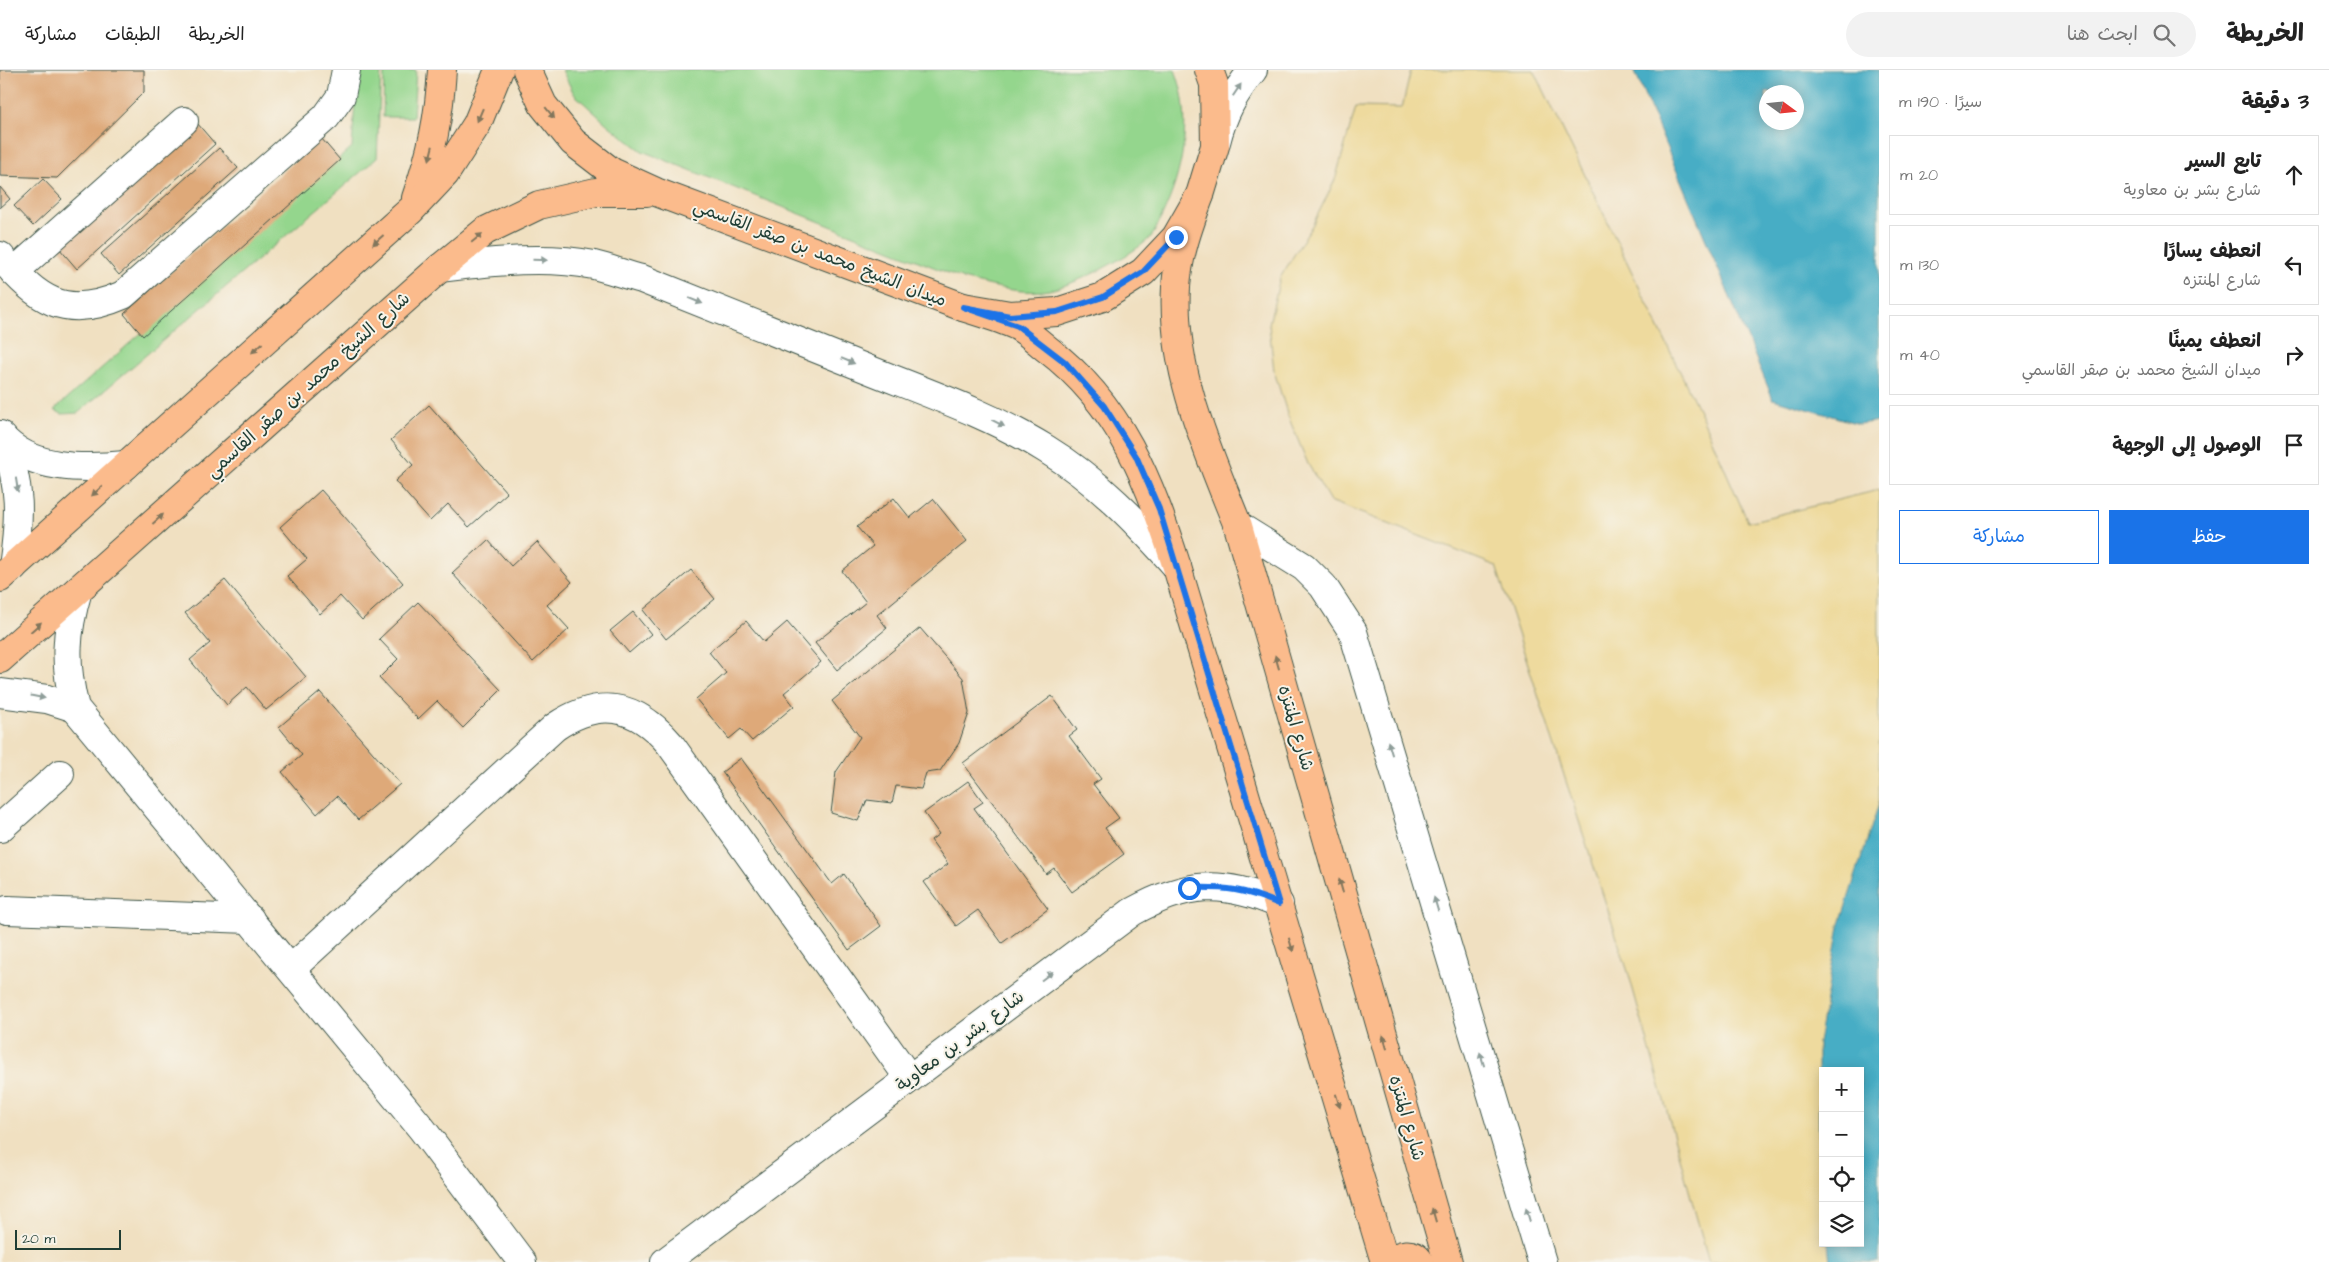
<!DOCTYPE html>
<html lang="ar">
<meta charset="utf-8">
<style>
:root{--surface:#fff;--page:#f2f2f2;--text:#222;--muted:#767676;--line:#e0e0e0;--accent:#1a73e8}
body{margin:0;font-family:"Architects Daughter","Playpen Sans Arabic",sans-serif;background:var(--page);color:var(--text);direction:rtl}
.controls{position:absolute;right:15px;bottom:15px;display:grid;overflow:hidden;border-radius:0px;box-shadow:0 2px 12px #0003}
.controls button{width:45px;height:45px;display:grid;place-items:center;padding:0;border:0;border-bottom:1px solid var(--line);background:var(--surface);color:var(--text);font:25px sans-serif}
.compass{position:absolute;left:1759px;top:15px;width:45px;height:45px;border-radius:50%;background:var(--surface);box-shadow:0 2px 12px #0003;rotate:105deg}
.scale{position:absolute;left:15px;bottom:12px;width:106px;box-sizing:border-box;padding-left:5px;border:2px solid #1f3d34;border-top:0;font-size:14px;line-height:18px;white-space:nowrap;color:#1f3d34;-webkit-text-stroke:4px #f7f3e8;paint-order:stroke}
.stop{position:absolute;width:15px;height:15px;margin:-11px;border:4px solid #1a73e8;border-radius:50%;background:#fff}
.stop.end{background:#1a73e8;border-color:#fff;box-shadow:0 1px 5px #0008}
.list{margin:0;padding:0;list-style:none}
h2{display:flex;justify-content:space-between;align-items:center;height:65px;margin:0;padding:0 20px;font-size:21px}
h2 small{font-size:16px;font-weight:400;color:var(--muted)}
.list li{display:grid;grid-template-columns:32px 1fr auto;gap:15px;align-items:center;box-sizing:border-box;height:80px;margin:0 10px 10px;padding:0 10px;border:1px solid var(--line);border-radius:0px}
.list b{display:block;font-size:19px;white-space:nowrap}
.list p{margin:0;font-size:16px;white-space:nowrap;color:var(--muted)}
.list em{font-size:16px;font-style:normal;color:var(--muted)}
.actions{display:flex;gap:10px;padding:15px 20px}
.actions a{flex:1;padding:11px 0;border:1px solid var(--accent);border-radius:0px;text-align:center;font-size:18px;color:var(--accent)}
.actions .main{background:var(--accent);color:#fff}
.icon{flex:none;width:28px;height:28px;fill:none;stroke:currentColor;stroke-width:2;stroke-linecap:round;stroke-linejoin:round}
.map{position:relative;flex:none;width:1879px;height:1192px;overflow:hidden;direction:ltr}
header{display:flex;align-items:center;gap:30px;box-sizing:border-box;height:70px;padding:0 25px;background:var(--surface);border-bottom:1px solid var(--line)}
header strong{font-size:24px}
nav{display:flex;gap:28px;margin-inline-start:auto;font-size:18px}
.search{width:350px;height:45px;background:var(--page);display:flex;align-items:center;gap:12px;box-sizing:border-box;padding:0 18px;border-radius:28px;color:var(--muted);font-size:19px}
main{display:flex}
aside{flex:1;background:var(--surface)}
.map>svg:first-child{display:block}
.green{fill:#94d68d;stroke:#5a8a60}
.sand{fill:#eeda9e;stroke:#868c69}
.water{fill:#46adc5;stroke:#32757c;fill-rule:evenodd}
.building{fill:#dea979}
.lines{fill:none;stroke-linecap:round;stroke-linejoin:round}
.minor-casing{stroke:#3e5549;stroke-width:30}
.major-casing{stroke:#3e5549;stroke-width:30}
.minor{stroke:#fff;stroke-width:28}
.major{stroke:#fbbb8c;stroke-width:28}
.oneway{fill:#8f9e9a}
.oneway2{fill:#82765c}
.route{stroke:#1a73e8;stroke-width:6}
.labels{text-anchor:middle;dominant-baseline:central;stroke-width:4;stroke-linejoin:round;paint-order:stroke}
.street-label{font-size:18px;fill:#1f3d34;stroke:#f7f3e8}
</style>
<header>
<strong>الخريطة</strong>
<div class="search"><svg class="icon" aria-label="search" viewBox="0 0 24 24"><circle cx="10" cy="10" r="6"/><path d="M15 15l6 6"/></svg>ابحث هنا</div>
<nav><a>الخريطة</a><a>الطبقات</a><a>مشاركة</a></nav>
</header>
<main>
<aside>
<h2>3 دقيقة<small>سيرًا · 190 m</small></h2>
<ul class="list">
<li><svg class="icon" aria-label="ahead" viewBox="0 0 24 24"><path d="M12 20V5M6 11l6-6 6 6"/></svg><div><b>تابع السير</b><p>شارع بشر بن معاوية</p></div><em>20 m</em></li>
<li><svg class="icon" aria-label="left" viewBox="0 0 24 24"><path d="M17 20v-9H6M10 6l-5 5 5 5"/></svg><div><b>انعطف يسارًا</b><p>شارع المنتزه</p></div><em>130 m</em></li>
<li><svg class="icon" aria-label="right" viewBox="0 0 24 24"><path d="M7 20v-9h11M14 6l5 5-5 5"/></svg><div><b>انعطف يمينًا</b><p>ميدان الشيخ محمد بن صقر القاسمي</p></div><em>40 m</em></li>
<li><svg class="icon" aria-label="arrive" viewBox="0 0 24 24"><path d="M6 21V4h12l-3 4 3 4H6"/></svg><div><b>الوصول إلى الوجهة</b></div></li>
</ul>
<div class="actions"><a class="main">حفظ</a><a>مشاركة</a></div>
</aside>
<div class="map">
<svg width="1879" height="1192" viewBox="0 0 1879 1192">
<rect width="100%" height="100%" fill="#f7f3e8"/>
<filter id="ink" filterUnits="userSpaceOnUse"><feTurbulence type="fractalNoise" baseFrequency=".02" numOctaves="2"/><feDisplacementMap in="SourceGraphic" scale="10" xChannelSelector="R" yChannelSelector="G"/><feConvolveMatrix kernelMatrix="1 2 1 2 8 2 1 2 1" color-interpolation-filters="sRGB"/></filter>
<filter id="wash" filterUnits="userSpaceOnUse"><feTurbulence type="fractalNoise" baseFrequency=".0096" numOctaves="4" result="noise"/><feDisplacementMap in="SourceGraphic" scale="20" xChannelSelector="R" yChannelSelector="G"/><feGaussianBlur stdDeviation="1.12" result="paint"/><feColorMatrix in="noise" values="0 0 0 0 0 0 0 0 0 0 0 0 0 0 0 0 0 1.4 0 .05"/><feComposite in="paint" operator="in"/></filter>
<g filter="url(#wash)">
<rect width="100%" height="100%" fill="#f0e0c1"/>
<g class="green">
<path d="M357 0H381L377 88 78 343 62 344 54 340 352 77Z"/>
<path d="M384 0H416L413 47H383Z"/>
<path d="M562 0H1175C1194 47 1183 104 1161 148 1158 154 1155 163 1150 168 1129 187 1077 214 1049 220 1021 225 993 216 966 210L642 81 608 55 574 24Z"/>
</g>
<path class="sand" d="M1411 0H1534L1702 347 1748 452 1879 420V738L1818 973 1819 1083 1823 1119V1173H1829L1831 1192H1709L1629 905 1496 496 1330 431 1308 394 1288 346 1274 301 1269 254 1280 208 1313 154 1335 110 1356 37 1402 38Z"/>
<g class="water">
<path d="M1634 0H1879V351L1859 354 1773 329ZM1766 22H1796V52H1766Z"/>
<path d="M1879 733V1192H1830L1828 1173H1860V1001H1823V1121L1819 1083 1818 973 1839 857Z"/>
</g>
<g id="blocks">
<g class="building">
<path d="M0 0H144V22L57 108 0 106Z"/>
<path d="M197 53 215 74 77 199 59 178Z"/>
<path d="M321 68 340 90 143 266 124 244Z"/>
<path d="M219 78 238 98 119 205 101 184Z"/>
<path d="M43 109 62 129 33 156 14 136Z"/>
<path d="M0 117 10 129 0 138Z"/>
<path d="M429 335 507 423 469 457 448 434 430 451 395 411 413 395 391 370Z"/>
<path d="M321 420 403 513 362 550 340 526 320 544 287 506 307 489 280 457Z"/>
<path d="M894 428 910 448 933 429 967 471 877 545 887 558 837 600 815 573 866 532 842 501 873 476 857 457Z"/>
<path d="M488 470 511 496 537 472 572 512 547 535 569 559 533 592 452 503Z"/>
<path d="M691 500 715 529 666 569 643 540Z"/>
<path d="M225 510 306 607 266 640 247 617 227 635 190 590 210 573 185 543Z"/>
<path d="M418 532 501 620 463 658 437 631 418 649 379 608 398 589 379 569Z"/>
<path d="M633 542 651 564 629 583 610 561Z"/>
<path d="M746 551 764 572 787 552 821 592 784 623 794 636 752 671 741 659 729 669 696 629 726 603 709 582Z"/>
<path d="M920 558 963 608 969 643 959 673 940 701 926 703 921 719 896 716 892 733 867 730 858 751 831 743 836 702 860 667 832 631Z"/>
<path d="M320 622 400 714 358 750 337 726 317 744 282 702 302 685 279 657Z"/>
<path d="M1052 626 1077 660 1069 666 1101 709 1093 714 1119 748 1105 758 1124 784 1072 822 1054 798 1046 804 963 693Z"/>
<path d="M741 688 832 814 844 804 881 856 849 880 722 702Z"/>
<path d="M968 711 983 732 974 738 1048 839 1002 873 978 840 956 856 924 812 948 794 931 770 939 764 924 743Z"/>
</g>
</g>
</g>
<g filter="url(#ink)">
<use href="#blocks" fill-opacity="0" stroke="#3e5549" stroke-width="1"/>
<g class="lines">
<g class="minor-casing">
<g id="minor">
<path d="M1216 72C1223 44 1234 23 1253 0"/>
<path d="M0 186C38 230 64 251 123 225L326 47 341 26 346 0"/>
<path d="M440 198C491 192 543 185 594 195 610 199 626 205 642 209 718 240 794 270 870 300 930 324 991 345 1046 379 1097 410 1138 453 1177 497"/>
<path d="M14 202 184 51"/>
<path d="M0 365C30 401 85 399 126 395"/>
<path d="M3 368C22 415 20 448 13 497"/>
<path d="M1238 456 1304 497 1323 516 1353 562 1542 1192"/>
<path d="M78 520C65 564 64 594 75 638L422 1059 522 1192"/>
<path d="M0 623 47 629 75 638"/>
<path d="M0 758 60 704"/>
<path d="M7 840 250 849"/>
<path d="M291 899 555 657C599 627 636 634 670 674L909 1008"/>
<path d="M665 1192 1132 842C1186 812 1222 809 1279 834"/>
</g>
</g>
<g class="major-casing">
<g id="major">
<path d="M527 0 543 35 573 72 612 102 656 122 963 237 1010 245 1057 242 1103 227 1143 202 1176 167 1200 125 1215 76 1214 14 1209 0"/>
<path d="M1200 125C1189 155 1178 185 1176 217 1171 300 1208 381 1238 456L1448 1192"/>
<path d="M416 128C432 82 439 48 442 0"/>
<path d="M963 237C981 243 1000 248 1017 256 1028 262 1038 272 1047 279 1121 335 1150 412 1177 497L1385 1192"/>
<path d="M0 508 411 140 445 104 477 54 499 0"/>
<path d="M0 589 440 198 485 161 539 135 596 122H647"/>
<path d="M1391 1192C1399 1184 1413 1180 1420 1192"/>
</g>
</g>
<use href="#minor" class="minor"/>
<use href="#major" class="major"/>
</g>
<defs><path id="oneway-solid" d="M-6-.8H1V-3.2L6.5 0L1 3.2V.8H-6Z" transform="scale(1.25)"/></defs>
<g class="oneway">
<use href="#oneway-solid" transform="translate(1237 20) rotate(-56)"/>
<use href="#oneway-solid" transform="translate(540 190) rotate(1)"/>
<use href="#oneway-solid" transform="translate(696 231) rotate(22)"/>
<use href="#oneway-solid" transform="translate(848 291) rotate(22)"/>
<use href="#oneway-solid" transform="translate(998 353) rotate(27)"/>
<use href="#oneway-solid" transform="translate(17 415) rotate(81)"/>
<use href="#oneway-solid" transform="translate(38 627) rotate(11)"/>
<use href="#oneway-solid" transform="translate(1390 678) rotate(-107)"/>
<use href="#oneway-solid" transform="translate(1436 834) rotate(-107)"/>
<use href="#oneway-solid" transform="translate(1047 906) rotate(-37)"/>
<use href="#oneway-solid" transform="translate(1482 989) rotate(-107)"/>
<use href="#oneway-solid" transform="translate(1528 1145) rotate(-107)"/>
</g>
<g class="oneway2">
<use href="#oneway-solid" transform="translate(550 43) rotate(51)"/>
<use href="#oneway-solid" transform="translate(480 45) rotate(113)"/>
<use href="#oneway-solid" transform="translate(431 83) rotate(104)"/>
<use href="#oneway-solid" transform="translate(477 168) rotate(-39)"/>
<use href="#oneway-solid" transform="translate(378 170) rotate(138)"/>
<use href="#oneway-solid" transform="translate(257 278) rotate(138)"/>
<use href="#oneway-solid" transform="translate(97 421) rotate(138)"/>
<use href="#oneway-solid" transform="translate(158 449) rotate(-42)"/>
<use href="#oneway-solid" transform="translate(36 557) rotate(-42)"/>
<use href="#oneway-solid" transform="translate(1277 592) rotate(-106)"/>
<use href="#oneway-solid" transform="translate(1341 816) rotate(-106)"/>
<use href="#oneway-solid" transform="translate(1291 875) rotate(73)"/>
<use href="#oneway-solid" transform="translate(1385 972) rotate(-106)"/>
<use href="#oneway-solid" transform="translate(1338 1031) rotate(73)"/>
<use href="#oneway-solid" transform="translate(1434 1145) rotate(-106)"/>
</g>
</g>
<g class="lines" filter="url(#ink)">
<path class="route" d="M1176 167 1143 202 1103 227 1057 242 1010 246 963 237 1018 256 1065 292 1104 336 1136 386 1159 439 1279 834C1244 819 1227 817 1189 818"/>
</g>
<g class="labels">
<g class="street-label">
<text transform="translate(820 183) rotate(21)">ميدان الشيخ محمد بن صقر القاسمي</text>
<text transform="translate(308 315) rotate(-42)">شارع الشيخ محمد بن صقر القاسمي</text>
<text transform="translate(1296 658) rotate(74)">شارع المنتزه</text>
<text transform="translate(960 971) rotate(-37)">شارع بشر بن معاوية</text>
<text transform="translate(1407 1048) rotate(74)">شارع المنتزه</text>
</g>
</g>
</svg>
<div class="controls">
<button>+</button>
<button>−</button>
<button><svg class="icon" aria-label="locate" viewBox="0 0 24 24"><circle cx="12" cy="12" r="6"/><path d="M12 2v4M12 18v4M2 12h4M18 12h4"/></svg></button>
<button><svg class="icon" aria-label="layers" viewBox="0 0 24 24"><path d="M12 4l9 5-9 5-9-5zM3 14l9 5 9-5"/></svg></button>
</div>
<svg class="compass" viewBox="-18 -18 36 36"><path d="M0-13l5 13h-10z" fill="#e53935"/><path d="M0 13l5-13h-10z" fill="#767676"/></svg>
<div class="scale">20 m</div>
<div class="stop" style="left:1189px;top:818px"></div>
<div class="stop end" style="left:1176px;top:167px"></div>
</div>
</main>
